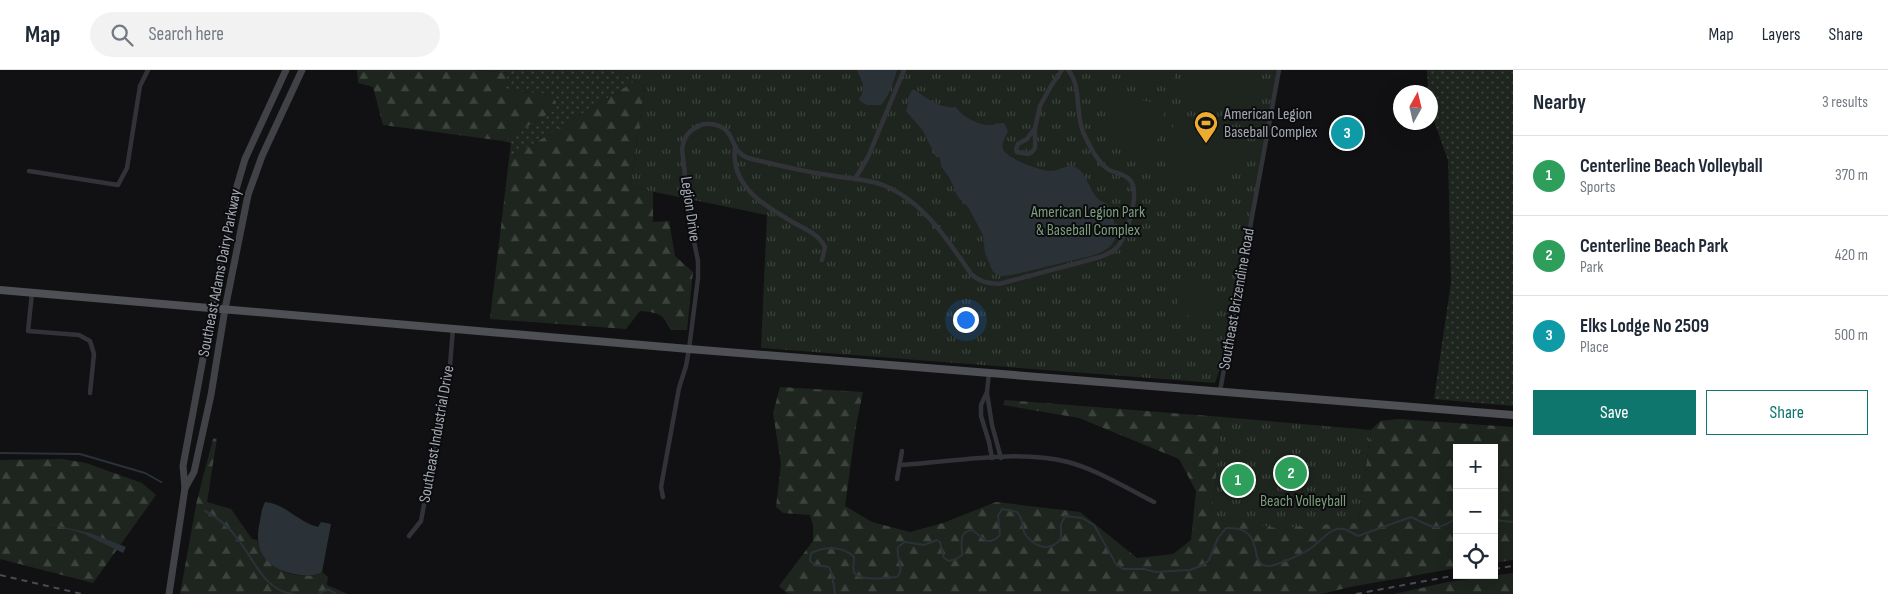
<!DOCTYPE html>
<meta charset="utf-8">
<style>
:root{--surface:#fff;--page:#f2f2f3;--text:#1f2937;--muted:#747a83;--line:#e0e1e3;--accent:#0f766e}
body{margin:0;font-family:"Sofia Sans Condensed",sans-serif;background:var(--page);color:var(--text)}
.controls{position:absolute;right:15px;bottom:15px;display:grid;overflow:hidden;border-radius:0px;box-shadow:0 5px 20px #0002}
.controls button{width:45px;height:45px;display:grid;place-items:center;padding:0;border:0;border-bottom:1px solid var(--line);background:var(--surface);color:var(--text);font:25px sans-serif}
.compass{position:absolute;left:1393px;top:15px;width:45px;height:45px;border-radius:50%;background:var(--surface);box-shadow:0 5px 20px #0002;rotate:8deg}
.you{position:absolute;left:965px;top:249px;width:18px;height:18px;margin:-12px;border:4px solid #fff;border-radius:50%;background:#1a73e8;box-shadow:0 0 0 8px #1a73e833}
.badge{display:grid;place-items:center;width:32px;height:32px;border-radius:50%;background:var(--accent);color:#fff;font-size:16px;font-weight:700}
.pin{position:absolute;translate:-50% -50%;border:2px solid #fff;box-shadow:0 1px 5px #0006}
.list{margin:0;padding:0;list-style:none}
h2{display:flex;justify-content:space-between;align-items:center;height:65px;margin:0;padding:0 20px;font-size:21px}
h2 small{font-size:16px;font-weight:400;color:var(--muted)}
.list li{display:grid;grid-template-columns:32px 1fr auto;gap:15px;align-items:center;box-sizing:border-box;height:80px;padding:0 20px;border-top:1px solid var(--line)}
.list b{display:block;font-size:19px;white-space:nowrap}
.list p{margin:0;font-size:16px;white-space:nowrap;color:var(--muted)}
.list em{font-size:16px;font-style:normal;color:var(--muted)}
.actions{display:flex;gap:10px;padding:15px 20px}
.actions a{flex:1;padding:11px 0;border:1px solid var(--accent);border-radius:0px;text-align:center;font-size:18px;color:var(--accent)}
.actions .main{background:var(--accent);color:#fff}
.icon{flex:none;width:28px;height:28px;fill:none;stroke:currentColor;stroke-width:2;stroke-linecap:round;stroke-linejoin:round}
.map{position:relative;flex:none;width:1513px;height:524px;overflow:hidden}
header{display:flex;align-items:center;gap:30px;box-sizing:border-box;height:70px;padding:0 25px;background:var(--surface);border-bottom:1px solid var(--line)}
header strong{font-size:24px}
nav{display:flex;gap:28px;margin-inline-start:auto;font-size:18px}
.search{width:350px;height:45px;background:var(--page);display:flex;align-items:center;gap:12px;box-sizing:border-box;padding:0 18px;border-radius:28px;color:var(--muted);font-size:19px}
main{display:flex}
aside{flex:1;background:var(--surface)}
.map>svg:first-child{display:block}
.grass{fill:url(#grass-dots)}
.forest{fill:url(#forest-firs)}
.park{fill:url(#park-tufts)}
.garden{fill:#1e251e}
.water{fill:#2a3238}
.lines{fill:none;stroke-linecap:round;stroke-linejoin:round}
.stream{stroke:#2a3238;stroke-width:2}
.street{stroke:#323338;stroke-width:4.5}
.secondary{stroke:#404247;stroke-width:7}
.primary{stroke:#4e5056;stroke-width:8}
.rail{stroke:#494b50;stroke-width:2;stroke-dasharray:6 5;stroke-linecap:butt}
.labels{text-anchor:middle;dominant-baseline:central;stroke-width:4;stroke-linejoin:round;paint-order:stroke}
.poi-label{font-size:16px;fill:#a3a8b3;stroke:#0c0c0e;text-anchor:start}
.street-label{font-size:16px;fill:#a3a8b3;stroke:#0c0c0e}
.park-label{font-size:16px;fill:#7a9e7c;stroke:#0c0c0e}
</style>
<header>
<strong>Map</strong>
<div class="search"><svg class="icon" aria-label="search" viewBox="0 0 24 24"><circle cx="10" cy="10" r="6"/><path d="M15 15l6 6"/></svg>Search here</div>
<nav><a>Map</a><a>Layers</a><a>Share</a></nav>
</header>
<main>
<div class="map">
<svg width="1513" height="524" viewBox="0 0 1513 524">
<defs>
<pattern id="grass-dots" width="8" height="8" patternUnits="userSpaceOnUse" patternTransform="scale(1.25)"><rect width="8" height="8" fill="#1e251e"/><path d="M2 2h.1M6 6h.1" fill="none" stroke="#3c423c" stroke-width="1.8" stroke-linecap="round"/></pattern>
<pattern id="forest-firs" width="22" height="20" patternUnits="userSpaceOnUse" patternTransform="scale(1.25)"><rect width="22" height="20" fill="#1e251e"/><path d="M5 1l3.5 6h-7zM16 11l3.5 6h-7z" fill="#3c423c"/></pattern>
<pattern id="park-tufts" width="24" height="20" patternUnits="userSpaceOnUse" patternTransform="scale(1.25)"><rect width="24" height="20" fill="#1e251e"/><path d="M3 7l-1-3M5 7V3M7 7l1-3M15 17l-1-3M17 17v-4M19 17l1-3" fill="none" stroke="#3c423c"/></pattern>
</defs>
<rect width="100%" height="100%" fill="#111113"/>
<g class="grass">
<path d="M477 0H617L635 11 509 89 511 73 503 71 555 40 550 24 503 21 508 3Z"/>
<path d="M1427 0H1513V336L1434 329 1451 212 1448 90 1431 43 1430 22H1428Z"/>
</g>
<g class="forest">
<path d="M357 0H477L508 3 504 21 550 24 556 32 555 40 503 71 383 55 373 17 358 13Z"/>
<path d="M635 11 645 17 630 117 653 122V152L669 151 675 186 693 202 687 260H671C663 244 658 242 640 241L626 259 490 249 509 89Z"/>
<path d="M780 317 863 322 856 356 845 436 872 452 910 462 943 453 996 432 1080 442 1137 488 1173 484 1191 470 1196 421 1179 389 1079 348 1003 335 1005 330 1222 347 1212 446 1358 453 1371 360 1380 351 1399 349 1513 357V490L1494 493V378H1457V498L1350 517 1321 524H788L779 516 813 471V455L810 445 783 443 776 437 781 394 773 343Z"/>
<path d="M217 368 207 432 231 439 252 469 257 470C261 482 270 492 281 500 289 506 314 508 322 502L328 507 327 515 348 524H180L197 430 213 369Z"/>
<path d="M63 389 86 393 142 413 156 425 93 513 0 489V390Z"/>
<path d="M1513 503V524H1394L1448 512Z"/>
</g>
<g class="park">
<path d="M617 0H1279L1229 273 1215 313 761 278 767 145 630 117 645 17Z"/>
<path d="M1222 347 1371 360 1358 453 1276 458 1212 446Z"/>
</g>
<g class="garden">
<path d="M1112 0H1175L1173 13 1170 15 1112 3Z"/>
<path d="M1186 0H1258L1263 18 1258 45 1182 31 1180 28Z"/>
<path d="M1111 26 1164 34 1166 37 1151 94 1120 79 1112 65Z"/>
<path d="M1178 46 1246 61C1231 126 1225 124 1163 110L1175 48Z"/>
<path d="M1188 214 1216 221 1218 227 1209 255C1191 248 1161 235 1188 214Z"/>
</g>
<g class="water">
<path d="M857 0H897C893 13 890 25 881 35H867L860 31 859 28 862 25 863 14Z"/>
<path d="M912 20H915C927 29 941 39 956 37 962 47 980 56 991 55 996 55 999 53 1004 53L1008 61C1006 67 1001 73 1003 79 1007 89 1041 101 1051 101 1059 101 1069 93 1077 98 1087 104 1089 120 1098 129 1101 132 1105 132 1108 135 1119 161 1122 177 1091 186L1012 205 1001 206 993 202 985 183 983 165 968 137 958 127 950 109 941 96 940 88 936 87 923 61 906 41 908 34 907 30Z"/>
<path d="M265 432C286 434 298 452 318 457L321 452 331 454 322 502C316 506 307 506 300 505 268 500 252 483 260 451 261 444 262 438 265 432Z"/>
<path d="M45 453 90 463 126 477 123 483 82 463Z"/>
</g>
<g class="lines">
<g class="stream">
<path d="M0 383 80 384 145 403 161 412"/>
<path d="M205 441C219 448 231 459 240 472 255 492 266 522 294 524"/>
<path d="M1494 450 1513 452"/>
<path d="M319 524 328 519 336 524"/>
<path d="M835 524 832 504 829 497 815 495 810 491 811 483C825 476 843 476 854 487 854 492 852 500 855 504 862 511 888 508 897 507 906 497 895 488 898 477L905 472 924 475 937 470 940 472 944 488 949 491 956 489 962 485C962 473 958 462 972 460 983 467 987 478 1000 465L998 446 1002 439 1017 442C1024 448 1021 457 1025 464 1035 478 1050 482 1061 469V454L1065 446 1082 448 1094 455 1116 494 1123 499H1144L1155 502 1190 500 1203 495 1209 490 1218 468 1226 458C1269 456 1245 496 1269 496 1276 496 1302 484 1308 480 1319 474 1331 455 1344 459 1348 460 1354 464 1358 466L1411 447C1434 457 1433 463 1457 448"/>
</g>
<g class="street">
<path d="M1035 58 1027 69 1018 74 1016 79 1017 82 1028 84 1032 82 1035 78V58L1040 36 1051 16 1062 0"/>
<path d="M735 78C730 118 769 139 798 155 809 161 819 165 825 177L822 190"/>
<path d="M29 101 118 115 127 98 140 16 148 0"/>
<path d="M855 109 868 87 904 0"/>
<path d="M32 223 28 261 79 265 90 271 94 284 90 323"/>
<path d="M989 303 987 322 981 335V346L989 372 992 388"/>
<path d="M1220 321 1279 0"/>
<path d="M987 323 992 355 1001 388"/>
<path d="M900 395C952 392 1017 379 1068 392 1098 400 1126 418 1154 432"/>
<path d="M897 409 902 381"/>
<path d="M663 427 661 417 679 318 686 296 689 279 698 208V191L691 157 682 79C684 68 687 62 697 57 706 51 723 54 729 64 736 75 734 82 748 88 776 95 806 102 834 106 851 109 867 109 883 115 923 131 948 170 971 204 980 212 987 213 999 214L1100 187C1107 184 1114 182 1119 175 1127 163 1141 122 1130 110 1125 104 1116 103 1109 100 1097 92 1089 75 1083 62 1075 43 1082 16 1068 0"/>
<path d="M409 466 421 451 450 296 453 258"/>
</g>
<g class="secondary">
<path d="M185 418 194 402 211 325 225 239 248 125 262 86 302 0"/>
<path d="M169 524 185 418 183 396 232 133 245 89 286 0"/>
</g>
<path class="primary" d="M0 220 689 279 1513 345"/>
<g class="rail">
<path d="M1494 499 1513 496"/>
<path d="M0 505 82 524"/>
<path d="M1356 524 1457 505"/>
</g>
</g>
<defs>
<g id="stadium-pin" transform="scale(1.25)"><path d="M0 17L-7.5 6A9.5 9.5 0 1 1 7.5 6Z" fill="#edac2f" stroke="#0c0c0e"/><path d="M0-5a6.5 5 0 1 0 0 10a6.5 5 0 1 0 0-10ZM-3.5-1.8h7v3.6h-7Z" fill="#111"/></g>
</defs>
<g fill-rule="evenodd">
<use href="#stadium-pin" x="1206" y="53"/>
</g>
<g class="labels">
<g class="poi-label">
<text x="1224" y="44">American Legion<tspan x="1224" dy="18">Baseball Complex</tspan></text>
</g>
<g class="street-label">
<text transform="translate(690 139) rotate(82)">Legion Drive</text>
<text transform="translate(220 203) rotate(-79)">Southeast Adams Dairy Parkway</text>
<text transform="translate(1237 229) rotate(-80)">Southeast Brizendine Road</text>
<text transform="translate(437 364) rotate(-80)">Southeast Industrial Drive</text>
</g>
<g class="park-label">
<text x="1088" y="142">American Legion Park<tspan x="1088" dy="18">&amp; Baseball Complex</tspan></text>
<text x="1303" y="431">Beach Volleyball</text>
</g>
</g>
</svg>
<div class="controls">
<button>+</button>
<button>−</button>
<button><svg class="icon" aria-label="locate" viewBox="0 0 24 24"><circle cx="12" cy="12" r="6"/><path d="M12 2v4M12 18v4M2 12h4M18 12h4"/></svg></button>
</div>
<svg class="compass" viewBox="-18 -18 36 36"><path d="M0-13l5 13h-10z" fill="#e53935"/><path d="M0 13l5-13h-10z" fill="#747a83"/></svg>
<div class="you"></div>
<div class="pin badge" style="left:1238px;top:410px;background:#2e9e5b">1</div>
<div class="pin badge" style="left:1291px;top:403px;background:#2e9e5b">2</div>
<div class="pin badge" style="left:1347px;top:63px;background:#0f9aa8">3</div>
</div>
<aside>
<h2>Nearby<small>3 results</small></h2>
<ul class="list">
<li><span class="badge" style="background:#2e9e5b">1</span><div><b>Centerline Beach Volleyball</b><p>Sports</p></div><em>370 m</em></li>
<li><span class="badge" style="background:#2e9e5b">2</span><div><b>Centerline Beach Park</b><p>Park</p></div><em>420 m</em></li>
<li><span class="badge" style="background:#0f9aa8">3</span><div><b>Elks Lodge No 2509</b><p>Place</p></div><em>500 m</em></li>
</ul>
<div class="actions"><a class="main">Save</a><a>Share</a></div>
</aside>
</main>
